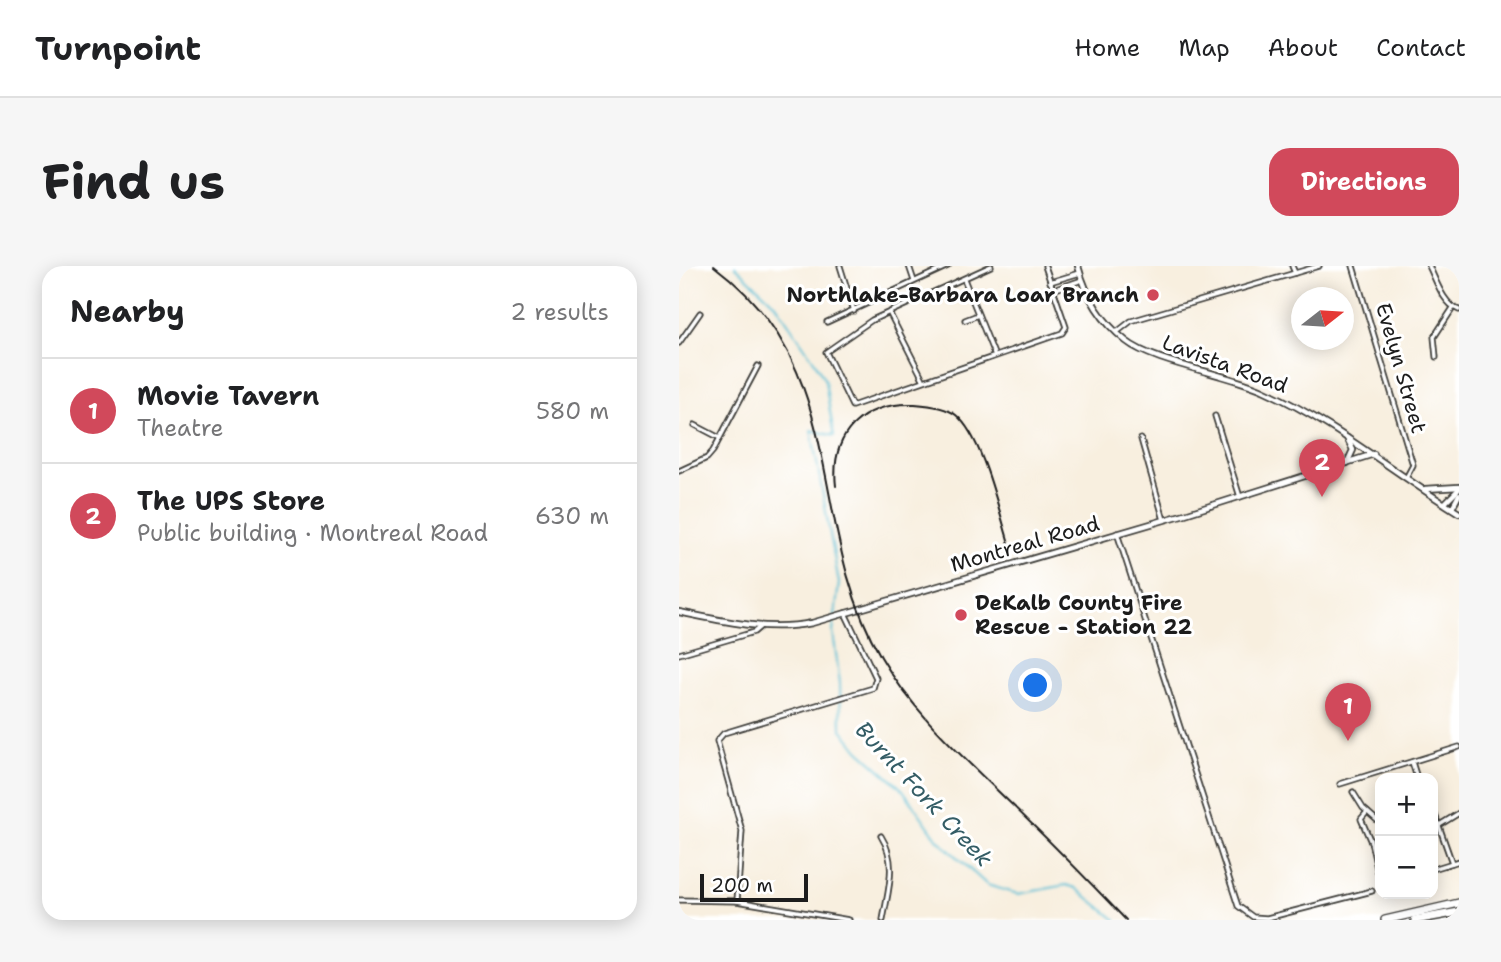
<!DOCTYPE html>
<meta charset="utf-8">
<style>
:root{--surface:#fff;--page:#f6f6f6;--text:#202124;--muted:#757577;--line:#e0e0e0;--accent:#d1495b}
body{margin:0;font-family:"Shantell Sans",sans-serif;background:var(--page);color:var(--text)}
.controls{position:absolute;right:21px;bottom:21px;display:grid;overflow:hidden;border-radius:14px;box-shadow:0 4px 18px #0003}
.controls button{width:63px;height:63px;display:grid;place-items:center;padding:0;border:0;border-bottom:2px solid var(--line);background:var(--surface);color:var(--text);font:35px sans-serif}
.compass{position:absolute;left:612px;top:21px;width:63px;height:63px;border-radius:50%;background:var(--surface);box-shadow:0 4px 18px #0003;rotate:73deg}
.scale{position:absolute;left:21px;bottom:18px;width:108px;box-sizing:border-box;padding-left:7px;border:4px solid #1c1c1c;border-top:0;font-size:19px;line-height:24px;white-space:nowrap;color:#1c1c1c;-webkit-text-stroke:5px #fff;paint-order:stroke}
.you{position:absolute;left:357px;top:420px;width:24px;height:24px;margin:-18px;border:5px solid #fff;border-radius:50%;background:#1a73e8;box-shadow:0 0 0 10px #1a73e833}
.badge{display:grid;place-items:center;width:46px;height:46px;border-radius:50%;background:var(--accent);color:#fff;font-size:23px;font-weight:700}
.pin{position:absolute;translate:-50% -58px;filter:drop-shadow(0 2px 4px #0008)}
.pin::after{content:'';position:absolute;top:37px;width:24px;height:21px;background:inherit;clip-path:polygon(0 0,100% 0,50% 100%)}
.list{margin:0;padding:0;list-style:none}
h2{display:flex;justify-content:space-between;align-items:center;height:91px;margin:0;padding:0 28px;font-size:30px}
h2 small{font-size:23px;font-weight:400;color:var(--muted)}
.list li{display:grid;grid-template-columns:46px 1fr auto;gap:21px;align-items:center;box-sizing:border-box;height:105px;padding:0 28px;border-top:2px solid var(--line)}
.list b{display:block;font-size:26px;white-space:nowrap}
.list p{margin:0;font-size:23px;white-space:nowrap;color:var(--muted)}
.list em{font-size:23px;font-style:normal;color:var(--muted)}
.map{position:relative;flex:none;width:780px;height:654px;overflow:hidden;border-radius:21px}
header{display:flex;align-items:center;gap:42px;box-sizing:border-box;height:98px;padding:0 35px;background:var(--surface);border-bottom:2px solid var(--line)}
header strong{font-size:33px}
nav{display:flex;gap:38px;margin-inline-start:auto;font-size:24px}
.intro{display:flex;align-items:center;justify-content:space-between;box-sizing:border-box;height:168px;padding:0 42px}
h1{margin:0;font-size:49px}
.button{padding:18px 32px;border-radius:21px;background:var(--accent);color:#fff;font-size:24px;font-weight:700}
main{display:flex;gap:42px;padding:0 42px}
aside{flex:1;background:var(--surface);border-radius:21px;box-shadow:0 4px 18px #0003}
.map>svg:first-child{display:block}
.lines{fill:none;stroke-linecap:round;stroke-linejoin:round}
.stream{stroke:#59bfd6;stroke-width:2}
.street-casing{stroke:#3d3c39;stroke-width:7}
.secondary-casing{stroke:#3d3c39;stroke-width:8}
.highway-casing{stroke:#3d3c39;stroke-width:10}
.street{stroke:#fff;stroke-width:3.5}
.secondary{stroke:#fff;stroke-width:4.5}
.highway{stroke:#fff;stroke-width:7}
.rail{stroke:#1c1c1c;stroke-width:2}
.poi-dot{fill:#d1495b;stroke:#fff;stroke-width:2.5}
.labels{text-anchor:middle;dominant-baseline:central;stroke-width:6;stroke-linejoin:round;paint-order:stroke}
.poi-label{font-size:21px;font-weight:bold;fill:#1c1c1c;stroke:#fff;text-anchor:end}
.street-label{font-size:21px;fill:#1c1c1c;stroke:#fff}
.water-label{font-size:23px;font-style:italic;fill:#345d66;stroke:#fff}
</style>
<header>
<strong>Turnpoint</strong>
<nav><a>Home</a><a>Map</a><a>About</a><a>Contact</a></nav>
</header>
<div class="intro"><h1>Find us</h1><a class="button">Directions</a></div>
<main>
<aside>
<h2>Nearby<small>2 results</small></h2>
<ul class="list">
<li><span class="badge">1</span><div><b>Movie Tavern</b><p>Theatre</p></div><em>580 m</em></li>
<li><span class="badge">2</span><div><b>The UPS Store</b><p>Public building · Montreal Road</p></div><em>630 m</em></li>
</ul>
</aside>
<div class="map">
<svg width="780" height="654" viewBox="0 0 780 654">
<rect width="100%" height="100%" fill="#fff"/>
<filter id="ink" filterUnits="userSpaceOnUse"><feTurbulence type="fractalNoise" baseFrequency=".0143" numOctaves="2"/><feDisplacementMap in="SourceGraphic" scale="14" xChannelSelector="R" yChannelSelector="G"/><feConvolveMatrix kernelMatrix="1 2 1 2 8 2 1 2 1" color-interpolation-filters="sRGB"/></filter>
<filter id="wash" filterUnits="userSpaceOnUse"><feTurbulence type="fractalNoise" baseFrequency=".00686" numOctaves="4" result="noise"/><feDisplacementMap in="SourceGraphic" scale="28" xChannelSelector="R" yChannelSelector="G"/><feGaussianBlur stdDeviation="1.57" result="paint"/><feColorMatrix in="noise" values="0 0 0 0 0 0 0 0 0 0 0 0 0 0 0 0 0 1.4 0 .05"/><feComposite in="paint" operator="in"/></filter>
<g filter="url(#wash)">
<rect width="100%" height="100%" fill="#f8efdf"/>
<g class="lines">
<path class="stream" d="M56 0 98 40 137 98 146 115 155 170 132 164 160 317 154 366 161 417 162 462 179 484 224 524 259 574 308 619 339 628 387 619 397 622 437 654"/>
</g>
</g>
<g filter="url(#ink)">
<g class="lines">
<g class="street-casing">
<g id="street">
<path d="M161 0 175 45"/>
<path d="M230 0 235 15"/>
<path d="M312 0 193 54 147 86 173 140 383 67 387 61 366 0"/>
<path d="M613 0 616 7"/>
<path d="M674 0 734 199 727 212"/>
<path d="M750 0C757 14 764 38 780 44"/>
<path d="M285 13 315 88"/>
<path d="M371 16 401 7"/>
<path d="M374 24 403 14"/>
<path d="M211 48 244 113"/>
<path d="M286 54 299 49"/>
<path d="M148 56 269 0"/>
<path d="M438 66 452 55 640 0"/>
<path d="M0 77 21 47"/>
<path d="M757 91 755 71 774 42"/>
<path d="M536 150 561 231"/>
<path d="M16 159 39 171"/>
<path d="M462 173 485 254"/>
<path d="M0 205 28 192 34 185 79 100"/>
<path d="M438 267 559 640 574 651 588 652 693 625"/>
<path d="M0 388 75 366 82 360"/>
<path d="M733 496 738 512"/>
<path d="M661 518 780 481"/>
<path d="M674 526 684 542 701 557"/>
<path d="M754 543 773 597"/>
<path d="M688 546 682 553 692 576 701 615"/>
<path d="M754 563 780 547"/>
<path d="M202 570C219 597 209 624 204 654"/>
<path d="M754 603 780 595"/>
<path d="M0 634 58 635 170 654"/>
<path d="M58 635 63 565 38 475 45 467 194 422 197 412 166 347"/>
</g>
</g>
<g class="secondary-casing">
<g id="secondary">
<path d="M399 0C407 30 422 55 447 75 474 97 550 108 586 125 656 157 715 207 780 247"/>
<path d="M668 172 674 184 668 197"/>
<path d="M746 223 780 221"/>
<path d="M766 237 780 223"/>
<path d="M773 242 780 229"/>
<path d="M0 346C44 355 88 366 133 357L506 248 695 188"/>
</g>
</g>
<g class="highway-casing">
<g id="highway">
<path d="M706 654 780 637"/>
<path d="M736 654 780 646"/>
</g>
</g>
<use href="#street" class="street"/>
<use href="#secondary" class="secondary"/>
<use href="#highway" class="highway"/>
<g class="rail">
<path d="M35 0C174 104 125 258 202 391 233 445 280 487 324 530 366 570 407 612 447 654"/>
<path d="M157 220C151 167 184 136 236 138 249 139 267 141 277 149 305 172 321 251 333 287"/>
</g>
</g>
</g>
<g class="poi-dot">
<circle cx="474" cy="29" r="7"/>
<circle cx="282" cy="349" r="7"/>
</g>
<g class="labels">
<g class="poi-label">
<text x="460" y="29">Northlake-Barbara Loar Branch</text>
<text x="296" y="337" text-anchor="start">DeKalb County Fire<tspan x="296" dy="24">Rescue - Station 22</tspan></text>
</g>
<g class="street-label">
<text transform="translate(546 98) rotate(20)">Lavista Road</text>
<text transform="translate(722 102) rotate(74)">Evelyn Street</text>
<text transform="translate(346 278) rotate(-16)">Montreal Road</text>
</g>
<g class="water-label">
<text transform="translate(245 528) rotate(47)">Burnt Fork Creek</text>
</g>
</g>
</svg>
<div class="controls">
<button>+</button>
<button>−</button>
</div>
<svg class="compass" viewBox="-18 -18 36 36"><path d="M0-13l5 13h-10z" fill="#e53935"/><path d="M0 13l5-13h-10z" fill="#757577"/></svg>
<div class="scale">200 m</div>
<div class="you"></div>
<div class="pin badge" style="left:669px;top:475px">1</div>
<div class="pin badge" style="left:643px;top:231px">2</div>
</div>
</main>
